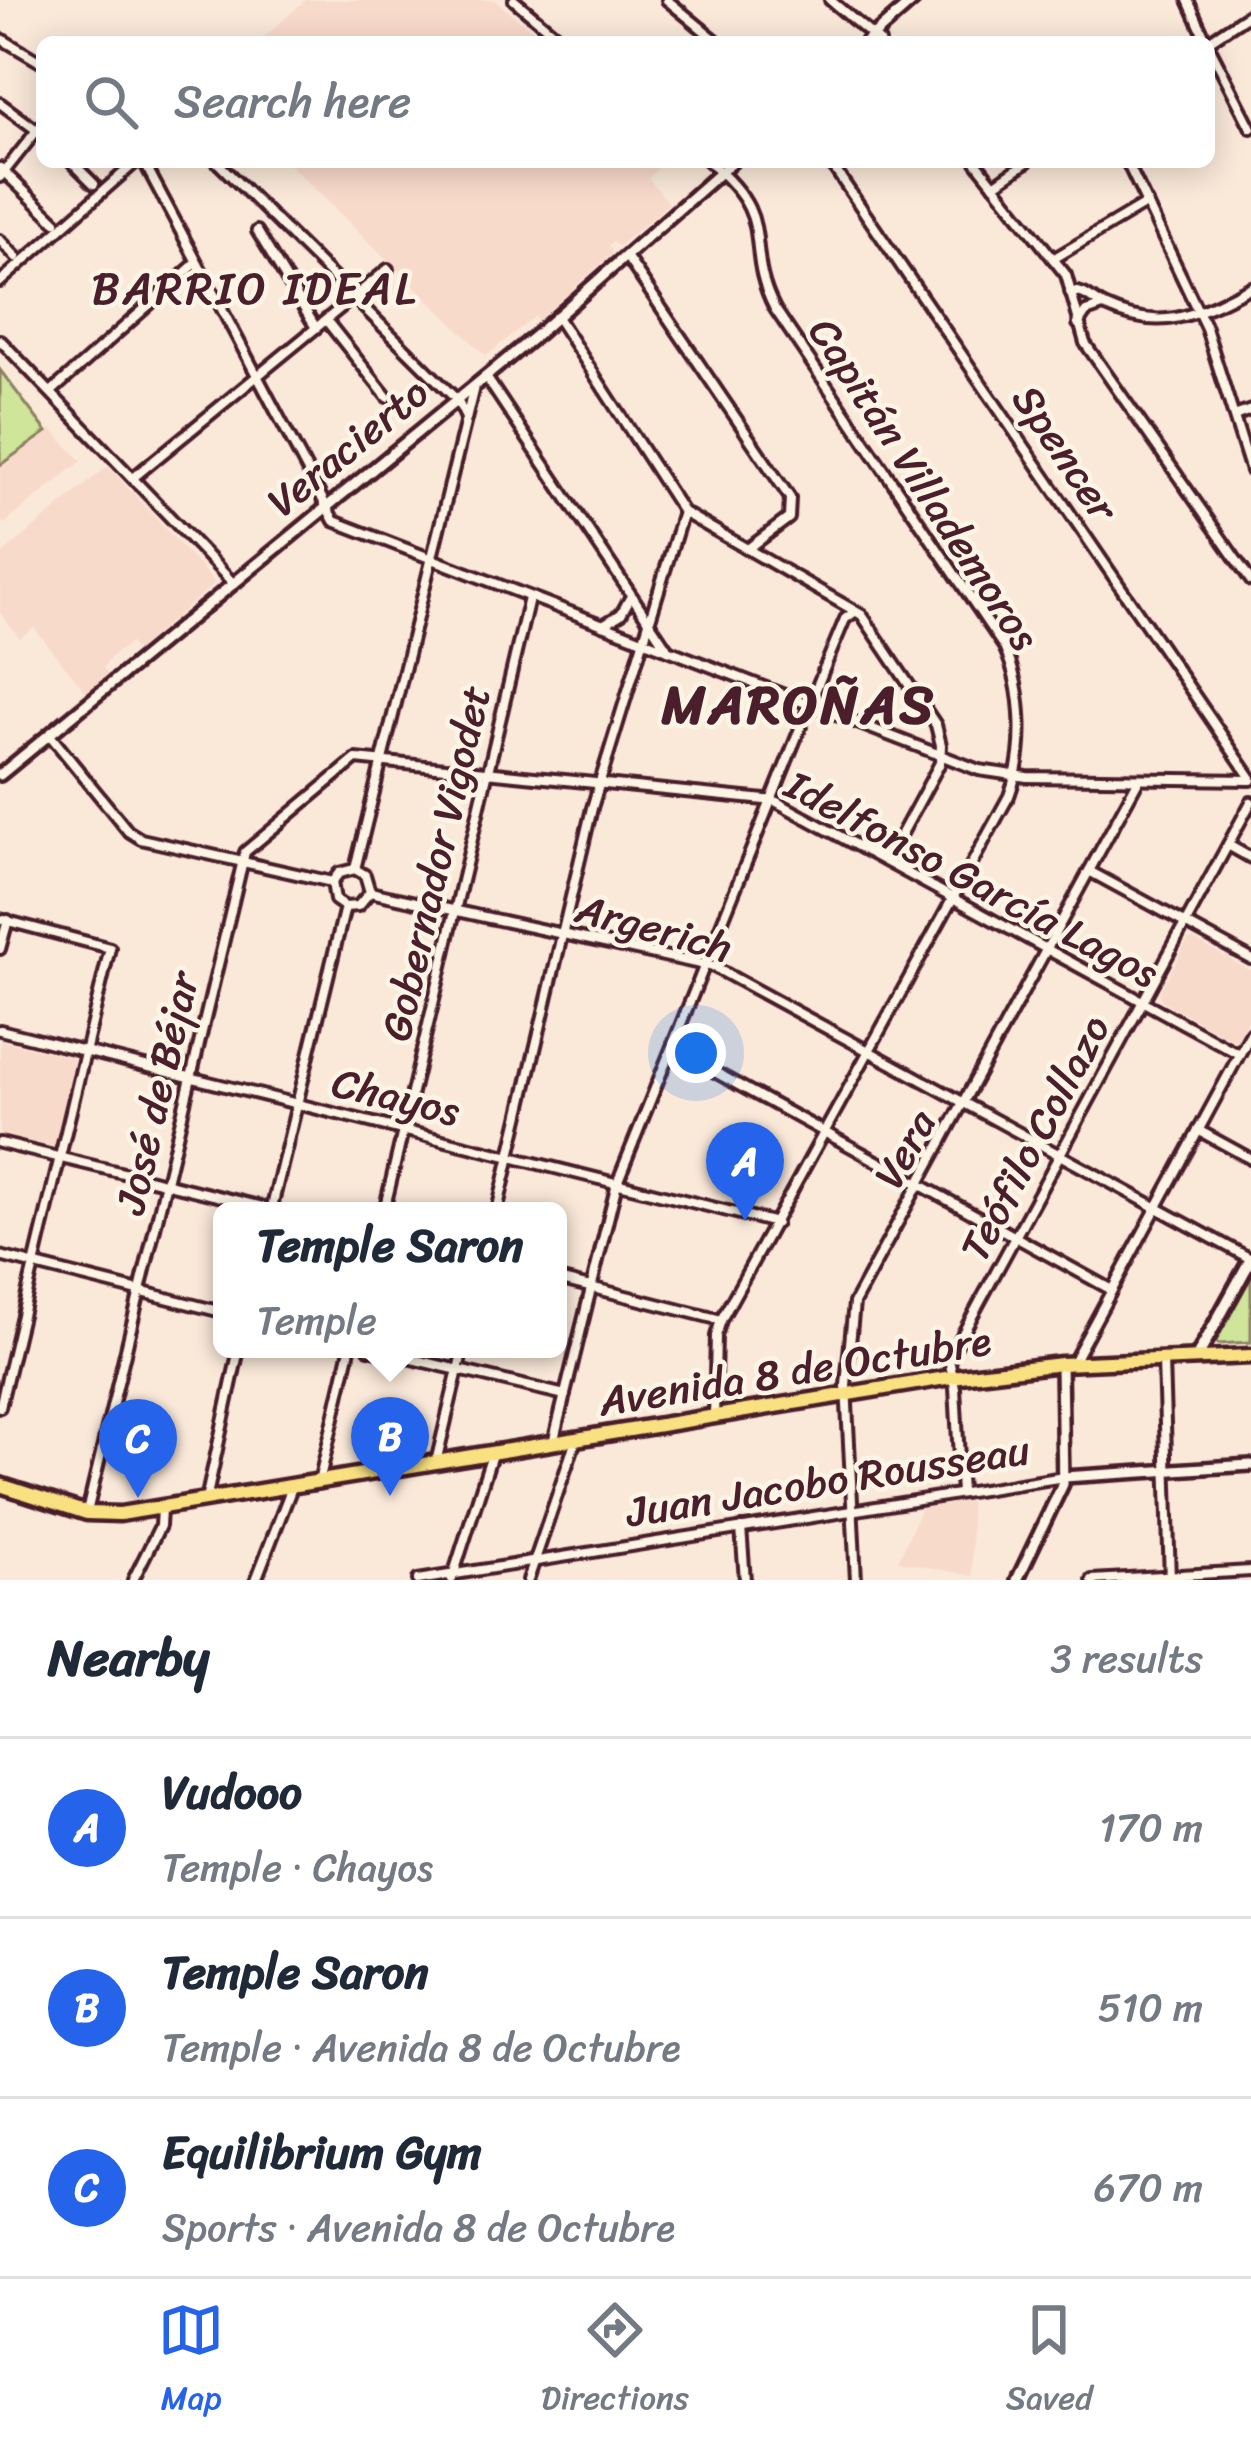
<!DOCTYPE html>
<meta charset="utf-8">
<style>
:root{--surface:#fff;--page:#f2f2f3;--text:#1f2937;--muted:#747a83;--line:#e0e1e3;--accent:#2563eb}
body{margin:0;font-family:Sriracha,sans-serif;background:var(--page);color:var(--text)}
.you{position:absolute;left:696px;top:1053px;width:42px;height:42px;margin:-30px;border:9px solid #fff;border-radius:50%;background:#1a73e8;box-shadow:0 0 0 18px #1a73e833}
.badge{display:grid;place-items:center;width:78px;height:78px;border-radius:50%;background:var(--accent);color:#fff;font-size:39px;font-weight:700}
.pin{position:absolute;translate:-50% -99px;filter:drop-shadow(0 3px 6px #0008)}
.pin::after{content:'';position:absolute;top:63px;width:42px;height:36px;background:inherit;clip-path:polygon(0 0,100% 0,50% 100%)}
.popup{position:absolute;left:213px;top:1202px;width:354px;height:156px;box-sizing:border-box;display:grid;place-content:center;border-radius:18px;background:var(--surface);filter:drop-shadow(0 3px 9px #0005);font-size:39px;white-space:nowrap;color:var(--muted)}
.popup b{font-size:45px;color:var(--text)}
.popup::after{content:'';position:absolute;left:50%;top:100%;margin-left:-24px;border:24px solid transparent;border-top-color:var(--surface)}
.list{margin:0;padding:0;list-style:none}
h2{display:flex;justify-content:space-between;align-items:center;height:156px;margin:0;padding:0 48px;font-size:51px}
h2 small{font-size:39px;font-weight:400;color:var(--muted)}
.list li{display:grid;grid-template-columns:78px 1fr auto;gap:36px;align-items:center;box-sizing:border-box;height:180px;padding:0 48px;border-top:3px solid var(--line)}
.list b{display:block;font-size:45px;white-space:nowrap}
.list p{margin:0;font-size:39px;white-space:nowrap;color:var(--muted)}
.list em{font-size:39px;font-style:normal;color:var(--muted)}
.icon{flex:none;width:66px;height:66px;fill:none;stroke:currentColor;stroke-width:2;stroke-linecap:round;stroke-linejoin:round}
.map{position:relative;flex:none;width:1251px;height:1580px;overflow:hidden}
.search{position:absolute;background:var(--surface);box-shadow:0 6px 30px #0003;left:36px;right:36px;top:36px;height:132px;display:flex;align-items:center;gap:30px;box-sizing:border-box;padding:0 42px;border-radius:18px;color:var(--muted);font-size:45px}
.sheet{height:696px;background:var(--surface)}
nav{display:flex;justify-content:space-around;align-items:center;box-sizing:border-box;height:168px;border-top:3px solid var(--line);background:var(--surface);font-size:33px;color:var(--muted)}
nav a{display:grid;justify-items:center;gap:6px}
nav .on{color:var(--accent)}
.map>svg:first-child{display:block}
.built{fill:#f8dacb}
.green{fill:#cee59a;stroke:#8c8262;stroke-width:3}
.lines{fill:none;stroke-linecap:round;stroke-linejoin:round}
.minor-casing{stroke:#4a1f2b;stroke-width:16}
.tertiary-casing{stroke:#4a1f2b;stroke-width:18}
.secondary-casing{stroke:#4a1f2b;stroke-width:20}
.primary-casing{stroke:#4a1f2b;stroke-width:21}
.minor{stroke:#fcf5e5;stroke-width:8}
.tertiary{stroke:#fcf5e5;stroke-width:9}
.secondary{stroke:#fcf5e5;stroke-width:10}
.primary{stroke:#f9e181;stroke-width:12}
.labels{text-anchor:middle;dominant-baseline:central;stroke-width:9;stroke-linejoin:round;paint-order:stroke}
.street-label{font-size:42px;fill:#4a1f2b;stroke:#fcf5e5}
.neighbourhood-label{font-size:45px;letter-spacing:3px;fill:#4a1f2b;stroke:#fcf5e5}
.district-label{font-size:54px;font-weight:bold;letter-spacing:3px;fill:#4a1f2b;stroke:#fcf5e5}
</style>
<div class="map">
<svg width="1251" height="1580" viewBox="0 0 1251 1580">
<rect width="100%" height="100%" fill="#fae9d9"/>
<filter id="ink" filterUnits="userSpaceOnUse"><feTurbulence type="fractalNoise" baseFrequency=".00833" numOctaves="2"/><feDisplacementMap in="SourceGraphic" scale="24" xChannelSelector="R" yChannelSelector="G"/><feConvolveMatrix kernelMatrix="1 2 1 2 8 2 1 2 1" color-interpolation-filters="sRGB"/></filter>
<g filter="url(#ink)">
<g class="built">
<path d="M305 0H495L547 42H259Z"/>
<path d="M287 162H662L649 179 669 203 618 247 613 242 608 246 613 253 538 320 534 317 486 356Z"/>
<path d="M51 429 82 461 4 524 0 520V465Z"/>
<path d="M108 466 215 583 136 651 130 643 111 657 103 668 108 674 86 692 34 628 20 638 0 613V556Z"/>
<path d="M1193 939 1251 971V1014L1238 1039 1232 1040 1161 1000 1159 993 1188 940Z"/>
<path d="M0 1040 71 1057 74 1061 54 1147 0 1134Z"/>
<path d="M970 1501 973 1576 898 1561 921 1508Z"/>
</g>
<g class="green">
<path d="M0 370 47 432 0 465Z"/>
<path d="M1251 1277V1342L1218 1344 1216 1341Z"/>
</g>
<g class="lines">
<g class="minor-casing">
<g id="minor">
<path d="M514 0 564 42"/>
<path d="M667 0 718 42"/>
<path d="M830 0 880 42"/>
<path d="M1188 0 1207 42"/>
<path d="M0 38 42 63"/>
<path d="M1207 42 1251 13"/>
<path d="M1209 46 1251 128"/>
<path d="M0 103 42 134"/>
<path d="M72 162 94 184"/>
<path d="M144 162 334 521 979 770 1027 777 1251 780"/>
<path d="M217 162 457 400 466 418"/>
<path d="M709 162C781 221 741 244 775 309L1004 647C1024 690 1026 752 1009 796L721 1320 716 1336 714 1418"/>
<path d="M830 162 1251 778"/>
<path d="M976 162 1066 275 1085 343 1251 581"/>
<path d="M1127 162 1206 328 1251 471"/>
<path d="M0 168 56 222"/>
<path d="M0 177 42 124"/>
<path d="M994 185 1027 162"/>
<path d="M257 231 316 328"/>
<path d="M0 240 16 257"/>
<path d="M626 256 790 498 789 518 749 548"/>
<path d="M1053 259 1147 203"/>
<path d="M0 282 136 162"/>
<path d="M1070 292C1085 290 1091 300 1104 306 1163 334 1198 314 1251 287"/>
<path d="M557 317 683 512 862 615 936 725 941 745 940 763 887 861"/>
<path d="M326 320 387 397"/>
<path d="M1078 324 1086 312 1103 306"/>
<path d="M0 340 234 584"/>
<path d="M486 377 668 650"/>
<path d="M51 392 196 263"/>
<path d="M1234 416 1251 410"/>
<path d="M134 477 388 269"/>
<path d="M603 625 621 614 630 598"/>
<path d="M49 734 128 831 141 839 332 882"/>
<path d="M1228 845 1251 858"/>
<path d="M355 869 474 387"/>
<path d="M355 869 365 875 370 892"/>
<path d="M1089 871 1251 959"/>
<path d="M332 882 335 900 345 907"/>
<path d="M332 882 339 873 355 869"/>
<path d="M370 892 714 967 1251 1259"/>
<path d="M345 907 358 906 370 892"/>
<path d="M0 919 110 948 0 1407"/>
<path d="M0 949 8 920"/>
<path d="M0 1030 776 1223"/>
<path d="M673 1049 1110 1289"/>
<path d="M1198 1130 1251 1159"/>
<path d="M0 1143 279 1211"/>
<path d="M271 1211 345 907"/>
<path d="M384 1211 529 598"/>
<path d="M497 1211 592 808 683 512"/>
<path d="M0 1256 222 1312"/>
<path d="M558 1279 721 1320"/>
<path d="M369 1349 565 1395"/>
<path d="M1163 1361 1170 1580"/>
<path d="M1072 1364 1251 1033"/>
<path d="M553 1443 617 1183 822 674 845 619 853 613"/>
<path d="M436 1462 463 1349"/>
<path d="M319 1482 350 1349"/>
<path d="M961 1493 955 1388 949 1359 1251 802"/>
<path d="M206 1500 239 1349"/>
<path d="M87 1512 245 852 356 759 775 801 1239 1054"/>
<path d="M741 1528 745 1580"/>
<path d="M452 1579 492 1454"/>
<path d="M133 1580 160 1526 161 1509"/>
<path d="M256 1580 292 1487"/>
<path d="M418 1580 1064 1477"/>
<path d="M528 1580 576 1440"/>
<path d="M856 1580 846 1385 854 1303 1139 779"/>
<path d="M1092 1580 1251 1571"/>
</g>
</g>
<g class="tertiary-casing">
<g id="tertiary">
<path d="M866 42 914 0"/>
<path d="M0 775 534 337 732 162"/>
<path d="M1064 1477 1251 1465"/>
<path d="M1017 1580 1063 1484 1061 1364"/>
</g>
</g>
<g class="secondary-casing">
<path id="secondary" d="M1197 1357 1251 1259"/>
</g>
<g class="primary-casing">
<path id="primary" d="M0 1485 87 1513 120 1514 952 1377 1061 1364 1251 1356"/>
</g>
<use href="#minor" class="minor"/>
<use href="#tertiary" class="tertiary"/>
<use href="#secondary" class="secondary"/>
<use href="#primary" class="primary"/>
</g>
</g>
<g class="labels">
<g class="street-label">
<text transform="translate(348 447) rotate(-39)">Veracierto</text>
<text transform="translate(1065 453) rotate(56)">Spencer</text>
<text transform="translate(924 484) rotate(57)">Capitán Villademoros</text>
<text transform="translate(436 863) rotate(-77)">Gobernador Vigodet</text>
<text transform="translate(972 879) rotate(28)">Idelfonso García Lagos</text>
<text transform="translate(654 928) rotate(15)">Argerich</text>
<text transform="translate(157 1093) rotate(-77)">José de Béjar</text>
<text transform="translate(396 1097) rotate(14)">Chayos</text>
<text transform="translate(1035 1138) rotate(-62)">Teófilo Collazo</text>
<text transform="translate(905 1149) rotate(-61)">Vera</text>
<text transform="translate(795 1371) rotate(-9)">Avenida 8 de Octubre</text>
<text transform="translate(828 1481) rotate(-9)">Juan Jacobo Rousseau</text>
</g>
<g class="neighbourhood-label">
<text x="255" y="289">BARRIO IDEAL</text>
</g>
<g class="district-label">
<text x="799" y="705">MAROÑAS</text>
</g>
</g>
</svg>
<div class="you"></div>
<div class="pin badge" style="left:745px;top:1221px">A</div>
<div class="pin badge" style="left:390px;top:1496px">B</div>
<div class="popup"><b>Temple Saron</b>Temple</div>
<div class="pin badge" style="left:138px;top:1498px">C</div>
<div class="search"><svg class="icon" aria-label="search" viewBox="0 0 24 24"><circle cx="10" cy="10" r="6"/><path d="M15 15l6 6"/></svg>Search here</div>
</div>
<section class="sheet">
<h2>Nearby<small>3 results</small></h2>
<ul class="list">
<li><span class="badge">A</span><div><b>Vudooo</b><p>Temple · Chayos</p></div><em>170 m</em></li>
<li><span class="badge">B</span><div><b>Temple Saron</b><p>Temple · Avenida 8 de Octubre</p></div><em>510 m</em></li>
<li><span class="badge">C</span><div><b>Equilibrium Gym</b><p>Sports · Avenida 8 de Octubre</p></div><em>670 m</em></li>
</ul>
</section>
<nav>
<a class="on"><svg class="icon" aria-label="map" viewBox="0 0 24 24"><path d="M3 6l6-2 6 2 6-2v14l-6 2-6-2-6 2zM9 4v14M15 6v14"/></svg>Map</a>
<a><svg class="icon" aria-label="directions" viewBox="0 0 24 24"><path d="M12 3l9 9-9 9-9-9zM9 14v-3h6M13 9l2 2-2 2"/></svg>Directions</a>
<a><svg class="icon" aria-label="saved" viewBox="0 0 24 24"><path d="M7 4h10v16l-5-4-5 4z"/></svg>Saved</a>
</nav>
